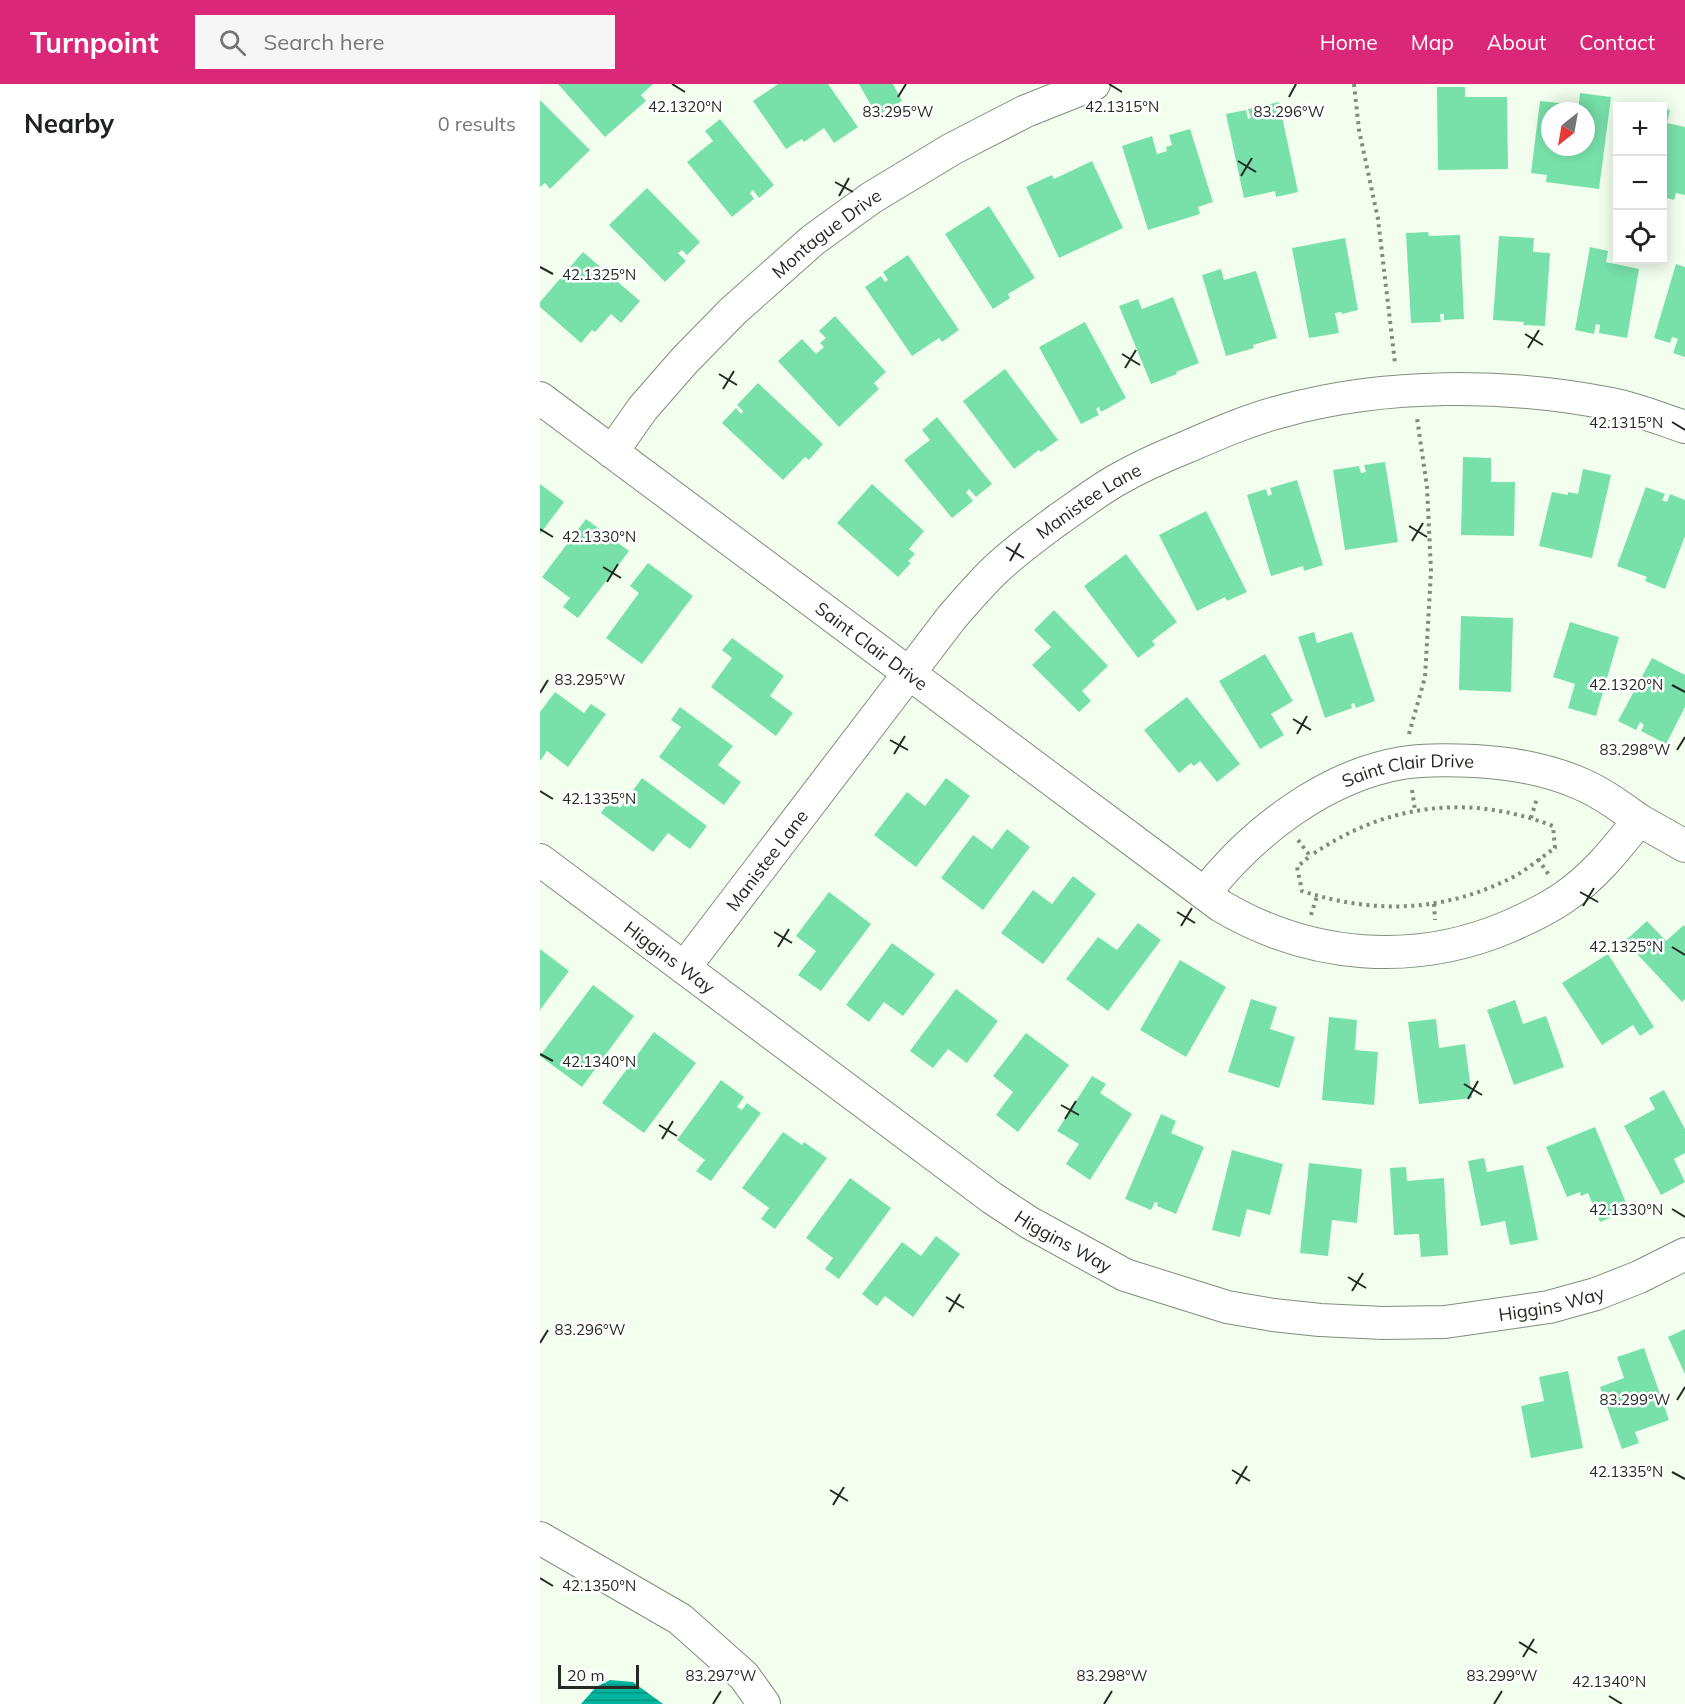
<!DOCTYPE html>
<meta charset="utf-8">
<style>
:root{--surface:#fff;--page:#f6f6f6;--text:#202124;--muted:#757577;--line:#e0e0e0;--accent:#db2777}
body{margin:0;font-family:Mulish,sans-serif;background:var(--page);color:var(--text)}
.controls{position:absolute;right:18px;top:18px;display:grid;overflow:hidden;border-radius:0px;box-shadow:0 3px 15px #0003}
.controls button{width:54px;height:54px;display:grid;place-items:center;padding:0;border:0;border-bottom:2px solid var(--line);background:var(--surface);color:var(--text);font:30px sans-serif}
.compass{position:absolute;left:1001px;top:18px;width:54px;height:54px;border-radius:50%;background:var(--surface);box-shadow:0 3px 15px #0003;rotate:211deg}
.scale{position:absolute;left:18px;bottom:15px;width:81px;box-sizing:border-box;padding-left:6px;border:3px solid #252a24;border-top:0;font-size:16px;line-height:21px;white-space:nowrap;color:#252a24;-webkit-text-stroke:4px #fff;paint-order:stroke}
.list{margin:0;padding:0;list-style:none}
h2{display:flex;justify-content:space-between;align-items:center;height:78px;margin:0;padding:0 24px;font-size:26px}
h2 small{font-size:20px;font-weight:400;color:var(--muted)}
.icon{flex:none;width:33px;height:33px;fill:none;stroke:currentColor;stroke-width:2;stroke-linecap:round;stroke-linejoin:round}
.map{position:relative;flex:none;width:1145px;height:1620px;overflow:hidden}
header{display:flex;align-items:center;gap:36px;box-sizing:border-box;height:84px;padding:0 30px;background:var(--accent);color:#fff}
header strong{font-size:28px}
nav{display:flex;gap:33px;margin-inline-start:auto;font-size:21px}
.search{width:420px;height:54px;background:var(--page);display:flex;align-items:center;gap:15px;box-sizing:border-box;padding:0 21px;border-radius:0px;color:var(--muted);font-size:22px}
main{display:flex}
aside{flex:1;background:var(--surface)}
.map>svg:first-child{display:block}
.water{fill:url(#water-rules)}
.building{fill:#78e1aa}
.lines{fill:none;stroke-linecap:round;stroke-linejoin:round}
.minor-casing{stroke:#818d7e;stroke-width:34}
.path{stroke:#818a7f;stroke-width:4;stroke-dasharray:3 4.5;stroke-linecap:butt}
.minor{stroke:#fff;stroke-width:32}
.ticks{fill:none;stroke:#252a24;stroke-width:2}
.labels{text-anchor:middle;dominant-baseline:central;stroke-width:5;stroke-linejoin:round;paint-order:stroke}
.street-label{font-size:18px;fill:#252a24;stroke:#fff}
.ticks-label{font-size:15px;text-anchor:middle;fill:#252a24;stroke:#fff;stroke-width:5;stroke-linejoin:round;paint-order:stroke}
</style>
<header>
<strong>Turnpoint</strong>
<div class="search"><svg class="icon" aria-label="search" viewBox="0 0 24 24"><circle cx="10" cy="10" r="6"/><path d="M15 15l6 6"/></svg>Search here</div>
<nav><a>Home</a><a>Map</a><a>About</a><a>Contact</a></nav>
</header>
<main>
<aside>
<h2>Nearby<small>0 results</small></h2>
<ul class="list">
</ul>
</aside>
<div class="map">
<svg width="1145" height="1620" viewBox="0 0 1145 1620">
<defs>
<pattern id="water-rules" width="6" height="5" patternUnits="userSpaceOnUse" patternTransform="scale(1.5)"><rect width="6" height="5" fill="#02b59e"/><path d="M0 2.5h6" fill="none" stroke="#049381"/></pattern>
</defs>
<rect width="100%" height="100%" fill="#f2ffee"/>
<path class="water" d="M70 1596 93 1598 123 1620H41L56 1603Z"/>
<g class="building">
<path d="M18 0H113L101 11 106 17 65 53Z"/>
<path d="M238 0H288L318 43 294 59 284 44 264 58 262 55 246 65 213 17Z"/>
<path d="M319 0H353L362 17 337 32Z"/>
<path d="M897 3H925V13H967L968 85 898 86Z"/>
<path d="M1040 9 1071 13 1059 105 1006 98 1007 91 991 89 1000 17 1020 19 1019 27H1010V63H1046V27H1038Z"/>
<path d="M0 16 50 66 10 105 5 99 0 103Z"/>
<path d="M739 18 758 108 736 113 735 107 704 114 686 30 706 26 708 35 711 34 708 25Z"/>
<path d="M1122 24 1130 26 1127 39 1145 43V111L1136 109 1134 116 1122 113Z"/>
<path d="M180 35 234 101 219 114 213 106 210 109 214 115 192 133 147 78 173 57 165 47Z"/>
<path d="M650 45 673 118 658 123 660 130 608 146 582 62 612 52 617 70 627 67 626 63 632 61 629 51Z"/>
<path d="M552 77 583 144 519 174 486 103 512 91 514 95Z"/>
<path d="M107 104 160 158 147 171 142 166 138 169 146 177 125 198 69 141Z"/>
<path d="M449 122 495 194 468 210 470 214 453 225 405 150Z"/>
<path d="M888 148 889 152 920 151 924 235 904 236V230H900L901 238 871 239 866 149Z"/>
<path d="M959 152 994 154 993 168 1010 169 1005 242 983 241 984 238 953 236Z"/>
<path d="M805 154 818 226 802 230 801 228 795 229 799 249 769 254 752 164Z"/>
<path d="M1050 163 1068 167 1066 178 1099 185 1087 254 1059 249 1060 241 1056 240 1054 250 1035 246Z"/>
<path d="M43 168 100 217 81 239 71 230 55 248 52 246 41 259 0 223V218Z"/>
<path d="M368 171 419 246 402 258 399 254 372 272 325 203 341 192 345 198 348 196 343 188Z"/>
<path d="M1136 180 1145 183V273L1133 269 1138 255 1132 253 1130 259 1114 254Z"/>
<path d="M681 185 684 196 716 187 737 254 713 261 714 264 686 272 662 191Z"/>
<path d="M633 213 659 279 636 288 637 290 611 300 579 222 598 215 602 225Z"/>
<path d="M295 232 346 288 334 299 339 305 299 343 238 277 262 255 276 270 284 263 280 259 286 254 279 247Z"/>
<path d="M545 238 586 314 561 328 559 323 556 325 559 331 541 340 499 263Z"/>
<path d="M465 285 518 356 501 368 499 366 474 385 423 317Z"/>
<path d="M218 299 283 360 269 376 265 373 243 396 182 339 196 324 201 330 203 327 197 321Z"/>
<path d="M397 333 452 400 436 413 429 405 426 408 433 417 412 434 364 376 390 356 382 346Z"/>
<path d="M923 373 951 374V398H975L974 452 921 451Z"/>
<path d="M845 378 858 458 805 466 793 386 819 382 821 389 826 388 824 381Z"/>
<path d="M1043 385 1071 391 1052 474 999 462 1012 408 1028 411V408L1038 410Z"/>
<path d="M757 396 783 481 764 487 763 482 731 492 707 411 726 405 728 412 732 410 730 404Z"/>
<path d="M0 400 24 418 0 450Z"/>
<path d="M332 400 384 447 369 465 375 470 368 477 371 479 358 493 297 439Z"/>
<path d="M1106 403 1125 410 1122 416 1127 418 1130 410 1145 416V452L1125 505 1105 497 1107 493 1077 482Z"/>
<path d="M666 427 707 508 687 517 685 513 657 527 619 451Z"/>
<path d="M46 435 89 467 38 534 23 523 30 514 2 493Z"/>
<path d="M586 470 637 538 612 557 615 561 598 574 544 502Z"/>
<path d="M108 479 153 512 102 580 66 554 99 509 90 502Z"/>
<path d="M514 526 568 582 542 607 551 617 539 628 492 581 511 563 494 546Z"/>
<path d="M921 532 973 534 971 608 919 606Z"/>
<path d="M1030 538 1079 553 1056 632 1028 624 1035 600 1013 593Z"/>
<path d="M774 548 777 559 812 548 835 617 816 624 814 619 811 620 812 624 785 634 758 553Z"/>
<path d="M192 554 244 592 230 612 253 629 236 652 171 603 192 574 182 566Z"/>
<path d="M725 570 753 617 731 630 744 651 720 665 679 597Z"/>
<path d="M1112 574 1145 591V623L1126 660 1101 647 1104 641 1100 638 1096 646 1078 637Z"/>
<path d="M15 608 44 629 51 620 66 630 28 683 7 667 0 677V628Z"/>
<path d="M647 613 700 680 677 698 660 677 654 682 651 679 639 689 604 646Z"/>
<path d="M140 623 193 662 178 681 201 698 184 721 119 673 141 643 131 636Z"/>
<path d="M102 694 167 742 150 765 128 749 113 768 61 729 70 716 80 724Z"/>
<path d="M406 694 430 712 376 783 334 751 367 708 385 722Z"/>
<path d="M467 745 490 763 443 826 401 794 433 751 452 765Z"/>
<path d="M533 792 556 810 503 880 461 849 493 806 512 820Z"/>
<path d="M289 808 331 840 281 907 258 891 276 867 256 852Z"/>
<path d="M1107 837 1126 857 1144 841 1145 843V915L1142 918 1085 857Z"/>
<path d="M598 839 621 856 568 927 526 895 558 853 577 866Z"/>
<path d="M352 859 395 890 363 932 344 918 329 938 306 921Z"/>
<path d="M0 865 29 887 0 926Z"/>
<path d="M1068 870 1114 943 1100 952 1093 941 1062 961 1022 899Z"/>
<path d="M640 876 686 903 646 973 600 946Z"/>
<path d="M53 901 94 932 42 1003 0 972Z"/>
<path d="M416 905 458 937 427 979 408 965 393 984 370 967Z"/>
<path d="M711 915 737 923 730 945 755 953 739 1004 688 988Z"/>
<path d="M975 916 983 940 1006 932 1024 983 974 1001 947 926Z"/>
<path d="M789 933 817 936 815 966 838 968 834 1021 782 1016Z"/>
<path d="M896 935 899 964 925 960 932 1014 879 1020 868 938Z"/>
<path d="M114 948 156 979 104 1049 62 1019Z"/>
<path d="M486 949 529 981 478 1048 456 1031 473 1008 453 992Z"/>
<path d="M552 992 566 1000 560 1009 592 1030 550 1096 526 1080 539 1060 517 1047Z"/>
<path d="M181 996 204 1013 197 1023 202 1026 207 1019 221 1029 171 1097 156 1087 165 1076 137 1056Z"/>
<path d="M1124 1006 1145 1045V1069L1134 1075 1145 1098 1121 1111 1084 1042 1115 1025 1109 1014Z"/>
<path d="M621 1030 636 1037 631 1049 664 1063 636 1130 617 1122 618 1119 615 1118 611 1126 585 1115Z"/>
<path d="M1055 1043 1089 1126 1060 1138 1048 1109 1041 1112 1040 1108 1027 1113 1006 1063Z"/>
<path d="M243 1048 262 1061 264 1058 287 1074 235 1145 221 1135 229 1124 202 1104Z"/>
<path d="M692 1066 743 1080 730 1131 707 1125 700 1153 672 1146Z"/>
<path d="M944 1074 947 1088 983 1081 998 1156 970 1161 965 1137 941 1142 928 1077Z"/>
<path d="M769 1079 822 1085 817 1139 792 1136 788 1172 760 1169Z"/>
<path d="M866 1083 867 1097 904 1094 908 1171 881 1173 879 1150 854 1151 850 1084Z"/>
<path d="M310 1094 351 1124 299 1195 285 1185 293 1174 266 1154Z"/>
<path d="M396 1152 420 1170 373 1233 345 1212 337 1222 322 1210 362 1158 381 1172Z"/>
<path d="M1145 1245V1290L1128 1253Z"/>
<path d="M1104 1264 1129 1336 1095 1348 1099 1359 1082 1365 1060 1303 1084 1294 1077 1273Z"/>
<path d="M1028 1287 1043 1364 991 1374 981 1322 1004 1317 999 1293Z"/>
</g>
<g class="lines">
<g class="minor-casing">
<g id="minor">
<path id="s1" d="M0 314 681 822C770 875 875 883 970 842 988 834 1007 825 1023 814 1054 793 1076 765 1099 736L1145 762"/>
<path id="s2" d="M72 368 103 324 145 276 193 227 273 156 331 114 412 65 486 27 554 0"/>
<path id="s3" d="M0 776 452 1114 490 1139 585 1191 687 1223 733 1231 780 1236 843 1239 905 1238 1009 1223 1056 1210 1099 1193 1145 1170"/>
<path id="s4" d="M665 809C711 749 785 692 862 679 885 675 912 676 935 677 971 679 1007 685 1041 700 1062 709 1081 723 1099 736"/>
<path id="s5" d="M144 884 412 533C425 518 438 503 452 489 472 469 496 452 519 435 538 422 556 408 575 397 599 383 624 372 649 362 679 349 711 335 743 327 845 299 967 299 1071 320 1096 325 1121 335 1145 343"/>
<path d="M0 1454 140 1535 204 1592 224 1620"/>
</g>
</g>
<g class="path">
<path d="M814 0 819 46 838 135 855 279"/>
<path d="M869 650 885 593 891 487 887 403 877 334"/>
<path d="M872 706 875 726"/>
<path d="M991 734 997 714"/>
<path d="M758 756 770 772 757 783 762 807C836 831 907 828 977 791 990 783 1003 772 1015 764L1013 742C928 709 845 720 770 772"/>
<path d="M998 775 1009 791"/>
<path d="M894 820 895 836"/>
<path d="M771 831 777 812"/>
</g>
<use href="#minor" class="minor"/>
</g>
<path class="ticks" d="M132 0 145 8M569 0 582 8M358 13 366 0M749 13 756 0M698 77 716 88M701 92 712 74M295 98 313 108M299 112 309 94M0 183 13 190M985 250 1003 261M988 264 999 246M582 270 600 281M585 284 596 266M179 290 197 301M183 305 194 287M1132 338 1145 346M869 442 887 453M0 445 13 453M872 457 883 439M466 463 484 474M470 477 480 459M63 483 81 494M67 498 78 480M1132 601 1145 608M0 609 8 596M753 635 771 646M757 650 767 632M350 656 368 666M1137 666 1145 653M354 670 365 652M0 707 13 715M1040 808 1058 818M1043 822 1054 804M637 828 655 839M641 842 652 824M234 848 252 859M238 863 249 845M1132 863 1145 871M0 970 13 977M924 1000 942 1011M928 1015 938 997M521 1021 539 1031M525 1035 536 1017M119 1041 137 1052M122 1055 133 1037M1132 1125 1145 1133M808 1193 826 1204M812 1207 823 1189M406 1213 424 1224M409 1228 420 1210M0 1259 8 1246M1137 1316 1145 1303M692 1386 710 1397M1132 1388 1145 1395M696 1400 707 1382M290 1406 308 1417M293 1421 304 1403M0 1494 13 1502M979 1558 997 1569M983 1573 994 1555M1069 1612 1082 1620M173 1620 181 1607M564 1620 572 1607M954 1620 962 1607"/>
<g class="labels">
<g class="street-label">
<text stroke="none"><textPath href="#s2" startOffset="308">Montague Drive</textPath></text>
<text stroke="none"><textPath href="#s5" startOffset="622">Manistee Lane</textPath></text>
<text stroke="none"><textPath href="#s1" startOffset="414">Saint Clair Drive</textPath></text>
<text stroke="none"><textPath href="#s4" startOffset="246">Saint Clair Drive</textPath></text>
<text stroke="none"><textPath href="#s5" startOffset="136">Manistee Lane</textPath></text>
<text stroke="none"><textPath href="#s3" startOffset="162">Higgins Way</textPath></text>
<text stroke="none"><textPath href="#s3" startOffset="648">Higgins Way</textPath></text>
<text stroke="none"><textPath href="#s3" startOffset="1152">Higgins Way</textPath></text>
</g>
</g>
<g class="ticks-label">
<text x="145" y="28">42.1320°N</text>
<text x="582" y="28">42.1315°N</text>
<text x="358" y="33">83.295°W</text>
<text x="749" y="33">83.296°W</text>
<text x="59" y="196">42.1325°N</text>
<text x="1086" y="344">42.1315°N</text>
<text x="59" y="458">42.1330°N</text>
<text x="50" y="601">83.295°W</text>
<text x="1086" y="606">42.1320°N</text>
<text x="1095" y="671">83.298°W</text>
<text x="59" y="720">42.1335°N</text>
<text x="1086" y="868">42.1325°N</text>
<text x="59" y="983">42.1340°N</text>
<text x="1086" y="1131">42.1330°N</text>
<text x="50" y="1251">83.296°W</text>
<text x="1095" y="1321">83.299°W</text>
<text x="1086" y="1393">42.1335°N</text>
<text x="59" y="1507">42.1350°N</text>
<text x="181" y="1597">83.297°W</text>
<text x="572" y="1597">83.298°W</text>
<text x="962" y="1597">83.299°W</text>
<text x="1069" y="1603">42.1340°N</text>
</g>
</svg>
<div class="controls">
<button>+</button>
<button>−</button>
<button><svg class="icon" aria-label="locate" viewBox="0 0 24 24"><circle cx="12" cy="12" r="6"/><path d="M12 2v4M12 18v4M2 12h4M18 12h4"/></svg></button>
</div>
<svg class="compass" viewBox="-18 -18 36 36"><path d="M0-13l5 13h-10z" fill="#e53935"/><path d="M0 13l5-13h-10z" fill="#757577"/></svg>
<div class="scale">20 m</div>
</div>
</main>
